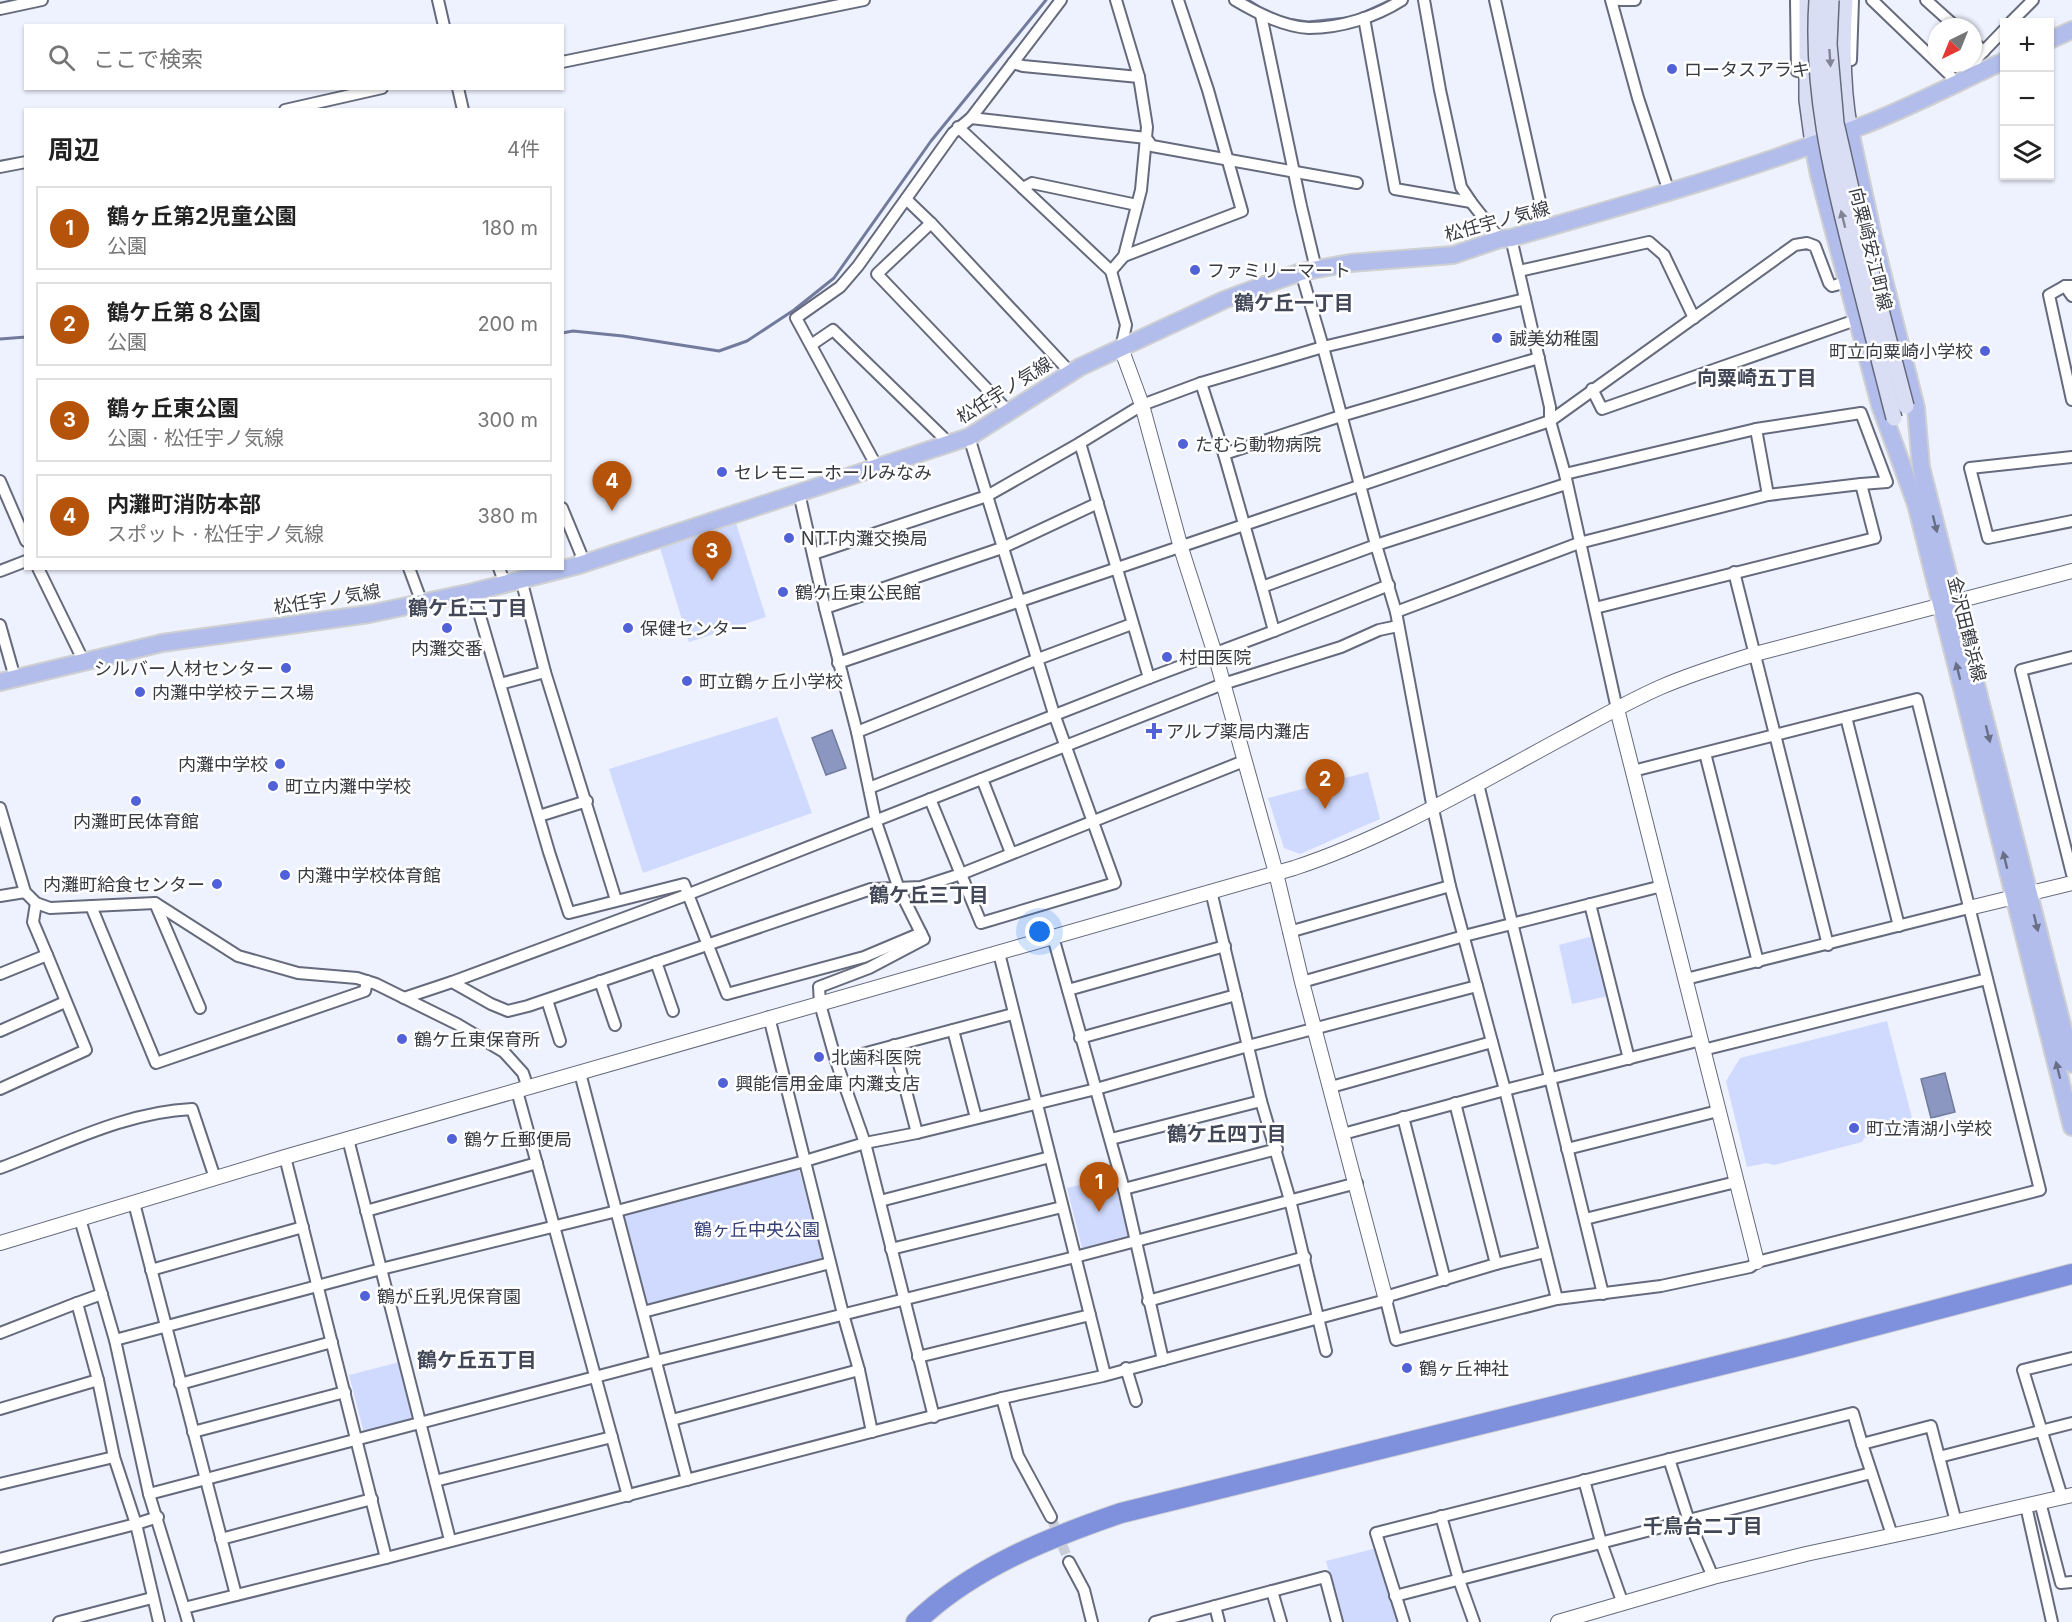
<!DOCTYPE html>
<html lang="ja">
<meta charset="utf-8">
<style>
:root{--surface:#fff;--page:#f6f6f6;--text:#222;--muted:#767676;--line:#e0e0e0;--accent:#b45309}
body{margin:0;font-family:Inter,"Noto Sans JP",sans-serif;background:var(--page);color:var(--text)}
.controls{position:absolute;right:18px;top:18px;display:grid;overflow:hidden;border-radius:0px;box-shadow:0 2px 4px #0004}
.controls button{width:54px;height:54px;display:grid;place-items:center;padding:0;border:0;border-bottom:2px solid var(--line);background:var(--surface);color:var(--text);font:30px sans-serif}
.compass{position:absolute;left:1928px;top:18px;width:54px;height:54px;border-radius:50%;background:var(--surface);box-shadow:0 2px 4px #0004;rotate:223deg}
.you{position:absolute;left:1040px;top:932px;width:21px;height:21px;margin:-15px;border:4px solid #fff;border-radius:50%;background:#1a73e8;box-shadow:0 0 0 9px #1a73e833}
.badge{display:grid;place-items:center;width:39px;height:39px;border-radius:50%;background:var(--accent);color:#fff;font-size:20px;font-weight:700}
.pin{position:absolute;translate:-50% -50px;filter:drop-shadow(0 2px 3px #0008)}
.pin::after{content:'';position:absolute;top:32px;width:21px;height:18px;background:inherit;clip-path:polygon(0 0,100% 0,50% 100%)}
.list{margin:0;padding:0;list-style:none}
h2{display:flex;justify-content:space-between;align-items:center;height:78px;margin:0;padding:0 24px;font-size:26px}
h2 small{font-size:20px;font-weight:400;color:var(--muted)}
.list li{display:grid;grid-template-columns:39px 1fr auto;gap:18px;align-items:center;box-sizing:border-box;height:84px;margin:0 12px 12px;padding:0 12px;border:2px solid var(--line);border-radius:0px}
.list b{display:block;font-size:22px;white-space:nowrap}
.list p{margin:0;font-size:20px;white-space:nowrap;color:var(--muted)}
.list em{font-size:20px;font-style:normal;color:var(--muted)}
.icon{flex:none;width:33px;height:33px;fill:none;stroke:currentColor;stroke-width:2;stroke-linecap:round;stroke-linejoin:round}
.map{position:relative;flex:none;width:2072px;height:1622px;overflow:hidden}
.search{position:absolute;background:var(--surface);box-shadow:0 2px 4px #0004;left:24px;top:24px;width:540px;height:66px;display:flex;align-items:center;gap:15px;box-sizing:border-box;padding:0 21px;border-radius:0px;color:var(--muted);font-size:22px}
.panel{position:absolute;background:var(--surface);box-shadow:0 2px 4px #0004;left:24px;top:108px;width:540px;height:462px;border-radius:0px}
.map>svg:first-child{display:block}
.green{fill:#d0dafe}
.water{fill:#8b96c1;stroke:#727b9b;stroke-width:1.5}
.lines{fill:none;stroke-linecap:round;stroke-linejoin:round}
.stream{stroke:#727b9b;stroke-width:3}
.minor-tunnel{stroke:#cacdd9;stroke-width:10;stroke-dasharray:10 5;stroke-linecap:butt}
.minor-casing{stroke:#656a7c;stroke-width:14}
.tertiary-casing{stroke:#656a7c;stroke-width:16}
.secondary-casing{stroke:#656a7c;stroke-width:18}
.primary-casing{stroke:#cfd0d2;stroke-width:20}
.motorway-casing{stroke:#cfd0d2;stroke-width:22}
.minor{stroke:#fff;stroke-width:10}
.tertiary{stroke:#fff;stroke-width:14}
.secondary{stroke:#d9def5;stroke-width:15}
.primary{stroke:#b2bdeb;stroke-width:16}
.motorway{stroke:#7f91dd;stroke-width:20}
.secondary-bridge-casing{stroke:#656a7c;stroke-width:18;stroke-linecap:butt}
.secondary-bridge{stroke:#d9def5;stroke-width:15}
.oneway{fill:#818493}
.oneway2{fill:#696f86}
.poi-dot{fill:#5161d7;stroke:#fff;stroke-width:2}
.labels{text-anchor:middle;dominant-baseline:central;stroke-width:5;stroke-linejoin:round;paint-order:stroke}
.poi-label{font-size:18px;fill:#393b43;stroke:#fff;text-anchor:start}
.street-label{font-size:18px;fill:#393b43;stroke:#fff}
.park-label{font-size:18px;fill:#353f77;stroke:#fff}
.neighbourhood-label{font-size:20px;font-weight:bold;fill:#434858;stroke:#fff}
</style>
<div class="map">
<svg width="2072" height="1622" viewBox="0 0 2072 1622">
<rect width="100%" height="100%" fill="#eef2fe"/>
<g class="green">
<path d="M735 520 766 617 689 642 659 545Z"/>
<path d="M777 717 812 813 643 873 609 769Z"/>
<path d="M1368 772 1380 819 1300 854 1284 848 1268 798Z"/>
<path d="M1593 936 1608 996 1572 1004 1559 945Z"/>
<path d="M1887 1021 1912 1118 1904 1129 1864 1138 1862 1142 1774 1165 1766 1163 1747 1167 1726 1081 1740 1058Z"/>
<path d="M799 1169 823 1260 647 1305 623 1214Z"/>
<path d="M1115 1176 1130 1235 1082 1248 1067 1188Z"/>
<path d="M400 1362 415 1420 364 1433 349 1375Z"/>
<path d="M1377 1548 1399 1622H1343L1326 1561Z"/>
</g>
<g class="water">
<path d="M832 730 846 768 826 775 812 738Z"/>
<path d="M1945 1073 1955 1112 1931 1118 1921 1079Z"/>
</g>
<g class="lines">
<g class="stream">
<path d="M1248 0 1264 10"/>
<path d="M1358 15 1391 0"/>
<path d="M1287 19 1308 22 1346 18"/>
<path d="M562 333 573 331 623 336 719 351 747 341 794 310 834 278 931 141 1046 0"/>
<path d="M0 339 26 337"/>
</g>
<path class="minor-tunnel" d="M1051 1517 1069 1562"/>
<g class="minor-casing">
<g id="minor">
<path d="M438 0 444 26"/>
<path d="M1235 0C1255 12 1285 27 1309 28 1341 28 1375 17 1402 0"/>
<path d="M1424 0 1440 90 1461 187 1471 202 1500 239"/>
<path d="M1495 0 1546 228"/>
<path d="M1611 0 1638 98 1669 192"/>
<path d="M1619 0H1635"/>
<path d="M1796 0 1797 71 1807 73"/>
<path d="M1872 0 1950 75 1954 84"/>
<path d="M1926 0 1956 27"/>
<path d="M0 9 42 0"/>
<path d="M1261 15 1301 206 1316 269"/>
<path d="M1364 18 1395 189 1471 202"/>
<path d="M2011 22 2033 0"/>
<path d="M1973 42 1984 51"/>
<path d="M1844 61 1851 60 1853 0"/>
<path d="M562 62 864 0"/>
<path d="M1013 63 1023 66 1139 77"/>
<path d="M1964 77 1979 56 2004 30"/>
<path d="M458 88 463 110"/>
<path d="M285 110 382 88"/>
<path d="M971 118 1146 138 1152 146 1357 183"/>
<path d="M958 127 1111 271 1126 325 1121 348"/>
<path d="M0 167 26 162"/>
<path d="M1023 188 1032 183 1137 205"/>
<path d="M906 199 931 223"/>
<path d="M1511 238 1550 407V421L1565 474 1617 709"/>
<path d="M1124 256 1242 211 1208 90 1178 0"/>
<path d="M1111 271 1124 256 1141 190 1147 127 1139 77 1116 0"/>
<path d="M1519 271 1649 242 1664 255 1694 318"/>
<path d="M1301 272 1323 347 1376 545 1396 612 1433 809 1450 886 1505 1090 1557 1299"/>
<path d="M2065 286 2049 295 2072 400"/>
<path d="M2072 286H2065L2072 296"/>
<path d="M811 345 833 330 949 443"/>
<path d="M1201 383 1224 454 1341 416 1539 358"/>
<path d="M1592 389 1602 409 1850 322"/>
<path d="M1008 411 877 274 931 223 1070 372"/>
<path d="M1756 429 1768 495"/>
<path d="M1224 454 1262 587 1376 545 1566 484"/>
<path d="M2072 457 1970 468 1988 538 2072 521"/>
<path d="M877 467 796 318 840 287 858 266 953 133 971 118 1061 0"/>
<path d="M1565 474 1756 429 1861 413 1887 482 1861 484"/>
<path d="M0 481 26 541"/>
<path d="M799 493 825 608 857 732 876 822 899 889 924 939 869 968 819 987 820 1004 836 1061 865 1143 934 1417"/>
<path d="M562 508 581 554 579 565"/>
<path d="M813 554 987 496 1080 443"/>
<path d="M38 568 84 662"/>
<path d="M409 568 422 603"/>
<path d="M499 568 505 584"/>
<path d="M0 571 26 561"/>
<path d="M1734 572 1828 945"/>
<path d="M521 579 545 672 616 900"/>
<path d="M1262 587 1274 631"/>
<path d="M473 592 549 852 569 913 684 884 727 994 864 957 921 933"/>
<path d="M825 608 1002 548 1098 503"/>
<path d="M1396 612 1579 543 1768 495 1861 484 1875 538 1595 608"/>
<path d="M0 625 15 678"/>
<path d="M2072 657 2021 670 2072 874"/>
<path d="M838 663 1550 421 1795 245 1807 243 1815 246 1829 283 1832 286 1847 282"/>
<path d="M1149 678 1274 631 1389 585"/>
<path d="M500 684 545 672"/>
<path d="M1846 717 1899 926"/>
<path d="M857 732 1038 659 1132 624"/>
<path d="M1705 753 1758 962"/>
<path d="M982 779 1011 853"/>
<path d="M1478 784 1603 1294"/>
<path d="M869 788 1149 678 1080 443 1142 405 1201 383 1323 347 1525 299"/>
<path d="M930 799 981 923 1115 883 1054 714 969 437"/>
<path d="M0 808 25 892 36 903 50 908 155 903 238 956 298 973 357 978 376 984 457 1024 504 1052 523 1073 528 1088"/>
<path d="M539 816 587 801"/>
<path d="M1211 891 1261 1101 1290 1200 1326 1351"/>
<path d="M0 896 25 892"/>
<path d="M155 903 200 1008"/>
<path d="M1590 904 1629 1059"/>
<path d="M91 906 156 1063 365 991 367 981"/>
<path d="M1289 932 1450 886"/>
<path d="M1053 937 1124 1189 1163 1360"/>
<path d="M999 953 1105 1375"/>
<path d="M656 962 673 1011"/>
<path d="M0 974 47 955 33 922 36 903"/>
<path d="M1686 979 1969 908"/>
<path d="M600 981 615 1025"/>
<path d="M452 982 689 894 1223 684 1341 647 1379 630 1398 626"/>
<path d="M1302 982 1464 936 1662 886"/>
<path d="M1068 990 1225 946"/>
<path d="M404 998 452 982 491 1004 508 1011 528 1006 871 889 921 887 961 874 1244 761"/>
<path d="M547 1000 560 1041"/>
<path d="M769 1017 843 1314 859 1370 872 1432"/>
<path d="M953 1030 976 1118"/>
<path d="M0 1031 65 1002"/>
<path d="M1080 1038 1236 995"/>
<path d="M894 1045 917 1133"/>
<path d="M1703 1050 1987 979"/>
<path d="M836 1061 1013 1014"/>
<path d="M580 1073 687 1480"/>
<path d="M1331 1087 1492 1042"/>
<path d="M0 1089 86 1050 47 955"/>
<path d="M517 1091 628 1496"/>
<path d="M1455 1103 1496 1264"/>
<path d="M1403 1117 1445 1280"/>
<path d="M1343 1134 1505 1090 1701 1040"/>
<path d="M348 1139 450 1540"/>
<path d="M1111 1139 1261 1101"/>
<path d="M1567 1149 1718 1111"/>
<path d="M285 1157 386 1558"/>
<path d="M0 1168C63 1145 125 1112 192 1109L215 1178"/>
<path d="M1124 1189 1277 1149"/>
<path d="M880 1201 1050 1157"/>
<path d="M134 1203 236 1595"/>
<path d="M366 1211 537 1163"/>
<path d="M80 1219 115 1340 149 1494 184 1608"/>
<path d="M1585 1219 1736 1182"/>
<path d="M891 1249 1062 1207"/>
<path d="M151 1270 303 1227"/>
<path d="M102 1294 77 1303 98 1380 114 1457 136 1524 159 1622"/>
<path d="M1385 1297 1496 1264 1545 1252"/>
<path d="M1148 1301 1305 1257"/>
<path d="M643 1312 830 1263"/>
<path d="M0 1333 77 1303"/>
<path d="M115 1340 381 1269 617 1211 805 1161 865 1143 917 1133 1096 1089 1248 1046 1477 986"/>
<path d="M918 1357 1090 1315"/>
<path d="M1126 1368 1136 1401"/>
<path d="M180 1384 332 1342"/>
<path d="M1002 1398 1018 1456 1051 1517"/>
<path d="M0 1409 98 1380"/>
<path d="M672 1420 859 1370"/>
<path d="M193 1432 345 1392"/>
<path d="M1862 1444 1892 1535"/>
<path d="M1939 1457 2072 1423"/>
<path d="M1669 1459 1689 1521 1713 1577"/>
<path d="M1584 1480 1601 1542 1623 1604"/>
<path d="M435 1481 612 1437"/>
<path d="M0 1484 114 1457"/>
<path d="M149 1494 656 1361 1075 1257 1357 1183"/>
<path d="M2062 1497 2023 1370 2072 1358"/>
<path d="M2040 1502 2061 1583 2072 1582"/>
<path d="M2026 1506 2052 1622"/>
<path d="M1441 1516 1459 1580 1474 1622"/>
<path d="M221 1539 372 1499"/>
<path d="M0 1559 136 1524 158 1517"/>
<path d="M1069 1562 1084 1590 1092 1622"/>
<path d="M1272 1591 1281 1622"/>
<path d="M1395 1596 1871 1473"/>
<path d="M1215 1606 1219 1622"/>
<path d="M59 1622 152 1598"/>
<path d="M188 1622 184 1608 386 1558 1002 1398 1103 1376 1386 1300 1396 1340 1557 1299 1661 1286 1750 1267 1757 1262 2040 1190 1917 699 1633 771"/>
<path d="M1155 1622 1325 1577 1337 1622"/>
<path d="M1404 1622 1376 1533 1853 1413 1862 1444 1931 1426 1956 1522"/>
</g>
</g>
<g class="tertiary-casing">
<g id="tertiary">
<path d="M1121 348 1142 405 1181 548 1215 654 1276 873 1302 982 1386 1300"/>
<path d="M1617 709 1757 1262"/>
<path d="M1969 908 2072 883"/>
<path d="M0 1243 285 1157 1294 868C1391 836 1478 783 1568 735 1598 719 1629 701 1661 687 1691 674 1723 664 1755 654L2072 571"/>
<path d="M1558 1622 1713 1577 1806 1554 1932 1527 2072 1495"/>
</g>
</g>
<g class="secondary-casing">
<g id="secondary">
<path d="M1807 0V100L1813 144"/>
<path d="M1845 0C1842 42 1842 89 1850 131"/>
</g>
</g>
<g class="primary-casing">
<g id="primary">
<path d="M2050 40 2072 30"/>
<path d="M1850 131 1873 236 1916 408 1921 467 2072 1064"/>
<path d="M1813 144 1819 175 1880 405 1916 504 2072 1127"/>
<path d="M0 682 162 643 369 614 473 592 579 565 969 437 1080 367 1224 300 1267 284 1301 272 1350 263 1453 255 1500 239 1511 238C1628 204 1746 172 1859 127 1909 108 1956 83 2004 61"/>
</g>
</g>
<g class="motorway-casing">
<path id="motorway" d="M916 1622C972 1568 1048 1538 1121 1513L1794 1347 2072 1274"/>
</g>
<use href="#minor" class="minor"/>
<use href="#tertiary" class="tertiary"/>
<use href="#secondary" class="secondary"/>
<use href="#primary" class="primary"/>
<use href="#motorway" class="motorway"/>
<g class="secondary-bridge-casing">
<g id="secondary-bridge">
<path d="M1817 0C1811 88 1831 173 1853 258 1867 311 1880 365 1894 418"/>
<path d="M1831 0 1829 44 1836 123 1863 241 1906 406"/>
</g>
</g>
<use href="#secondary-bridge" class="secondary-bridge"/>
</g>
<defs><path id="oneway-solid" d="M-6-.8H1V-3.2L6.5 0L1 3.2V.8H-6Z" transform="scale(1.5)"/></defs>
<g class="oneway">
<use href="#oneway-solid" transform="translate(1830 58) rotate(86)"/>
<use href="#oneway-solid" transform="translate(1843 219) rotate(-104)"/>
</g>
<g class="oneway2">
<use href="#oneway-solid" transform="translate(1935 524) rotate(76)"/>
<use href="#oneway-solid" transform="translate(1958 671) rotate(-104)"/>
<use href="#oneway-solid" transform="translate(1988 734) rotate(76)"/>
<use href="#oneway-solid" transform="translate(2005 860) rotate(-104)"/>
<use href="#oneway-solid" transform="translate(2036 923) rotate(76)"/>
<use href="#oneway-solid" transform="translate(2058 1070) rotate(-104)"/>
</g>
<g class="poi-dot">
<circle cx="1672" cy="69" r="6"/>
<circle cx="1195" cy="270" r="6"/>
<circle cx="1497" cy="338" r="6"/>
<circle cx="1985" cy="351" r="6"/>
<circle cx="1183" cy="444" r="6"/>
<circle cx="722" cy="472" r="6"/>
<circle cx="789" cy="538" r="6"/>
<circle cx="783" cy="592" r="6"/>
<circle cx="447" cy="628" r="6"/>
<circle cx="628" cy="628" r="6"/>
<circle cx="1167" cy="657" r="6"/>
<circle cx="286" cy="668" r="6"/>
<circle cx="687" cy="681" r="6"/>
<circle cx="140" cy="692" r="6"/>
<path d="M1151 722h6v6h6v6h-6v6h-6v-6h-6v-6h6z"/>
<circle cx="280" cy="764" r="6"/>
<circle cx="273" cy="786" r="6"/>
<circle cx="136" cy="801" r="6"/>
<circle cx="285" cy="875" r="6"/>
<circle cx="217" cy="884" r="6"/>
<circle cx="402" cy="1039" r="6"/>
<circle cx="819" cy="1057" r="6"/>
<circle cx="723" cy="1083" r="6"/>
<circle cx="1854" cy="1128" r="6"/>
<circle cx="452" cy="1139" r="6"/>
<circle cx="365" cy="1296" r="6"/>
<circle cx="1407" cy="1368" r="6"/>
</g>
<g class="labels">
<g class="poi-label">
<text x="1684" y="69">ロータスアラキ</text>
<text x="1207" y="270">ファミリーマート</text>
<text x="1509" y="338">誠美幼稚園</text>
<text x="1973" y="351" text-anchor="end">町立向粟崎小学校</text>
<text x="1195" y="444">たむら動物病院</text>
<text x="734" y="472">セレモニーホールみなみ</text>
<text x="801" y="538">NTT内灘交換局</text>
<text x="795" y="592">鶴ケ丘東公民館</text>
<text x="640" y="628">保健センター</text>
<text x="447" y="648" text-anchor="middle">内灘交番</text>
<text x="1179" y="657">村田医院</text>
<text x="274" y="668" text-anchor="end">シルバー人材センター</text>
<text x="699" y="681">町立鶴ヶ丘小学校</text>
<text x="152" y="692">内灘中学校テニス場</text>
<text x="1166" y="731">アルプ薬局内灘店</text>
<text x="268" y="764" text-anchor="end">内灘中学校</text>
<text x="285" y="786">町立内灘中学校</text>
<text x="136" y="821" text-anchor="middle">内灘町民体育館</text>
<text x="297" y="875">内灘中学校体育館</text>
<text x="205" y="884" text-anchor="end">内灘町給食センター</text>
<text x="414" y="1039">鶴ケ丘東保育所</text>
<text x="831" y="1057">北歯科医院</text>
<text x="735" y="1083">興能信用金庫 内灘支店</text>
<text x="1866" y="1128">町立清湖小学校</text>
<text x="464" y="1139">鶴ケ丘郵便局</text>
<text x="377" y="1296">鶴が丘乳児保育園</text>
<text x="1419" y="1368">鶴ヶ丘神社</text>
</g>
<g class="street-label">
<text transform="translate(1497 221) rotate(-15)">松任宇ノ気線</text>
<text transform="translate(1871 249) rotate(76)">向粟崎安江町線</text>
<text transform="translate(1004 390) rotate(-32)">松任宇ノ気線</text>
<text transform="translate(327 599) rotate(-9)">松任宇ノ気線</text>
<text transform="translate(1967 629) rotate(76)">金沢田鶴浜線</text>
</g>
<g class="park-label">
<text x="757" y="1229">鶴ヶ丘中央公園</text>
</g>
<g class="neighbourhood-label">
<text x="1294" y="303">鶴ケ丘一丁目</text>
<text x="1757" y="378">向粟崎五丁目</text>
<text x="468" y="608">鶴ケ丘二丁目</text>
<text x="929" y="895">鶴ケ丘三丁目</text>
<text x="1227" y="1134">鶴ケ丘四丁目</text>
<text x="477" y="1360">鶴ケ丘五丁目</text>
<text x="1703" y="1526">千鳥台二丁目</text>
</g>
</g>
</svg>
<div class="controls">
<button>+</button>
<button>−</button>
<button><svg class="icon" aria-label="layers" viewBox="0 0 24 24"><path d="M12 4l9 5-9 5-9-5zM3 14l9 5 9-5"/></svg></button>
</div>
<svg class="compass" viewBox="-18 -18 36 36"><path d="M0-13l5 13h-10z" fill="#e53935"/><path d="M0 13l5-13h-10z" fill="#767676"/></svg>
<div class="you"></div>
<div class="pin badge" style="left:1099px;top:1212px">1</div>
<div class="pin badge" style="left:1325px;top:809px">2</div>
<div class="pin badge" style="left:712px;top:581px">3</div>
<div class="pin badge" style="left:612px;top:511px">4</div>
<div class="search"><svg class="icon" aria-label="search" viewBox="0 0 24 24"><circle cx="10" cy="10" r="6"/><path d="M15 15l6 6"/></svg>ここで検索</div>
<section class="panel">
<h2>周辺<small>4件</small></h2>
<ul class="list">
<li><span class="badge">1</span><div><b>鶴ヶ丘第2児童公園</b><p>公園</p></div><em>180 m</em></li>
<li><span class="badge">2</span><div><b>鶴ケ丘第８公園</b><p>公園</p></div><em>200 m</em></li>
<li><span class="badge">3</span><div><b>鶴ヶ丘東公園</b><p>公園 · 松任宇ノ気線</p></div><em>300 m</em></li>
<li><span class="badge">4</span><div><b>内灘町消防本部</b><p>スポット · 松任宇ノ気線</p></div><em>380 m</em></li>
</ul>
</section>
</div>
